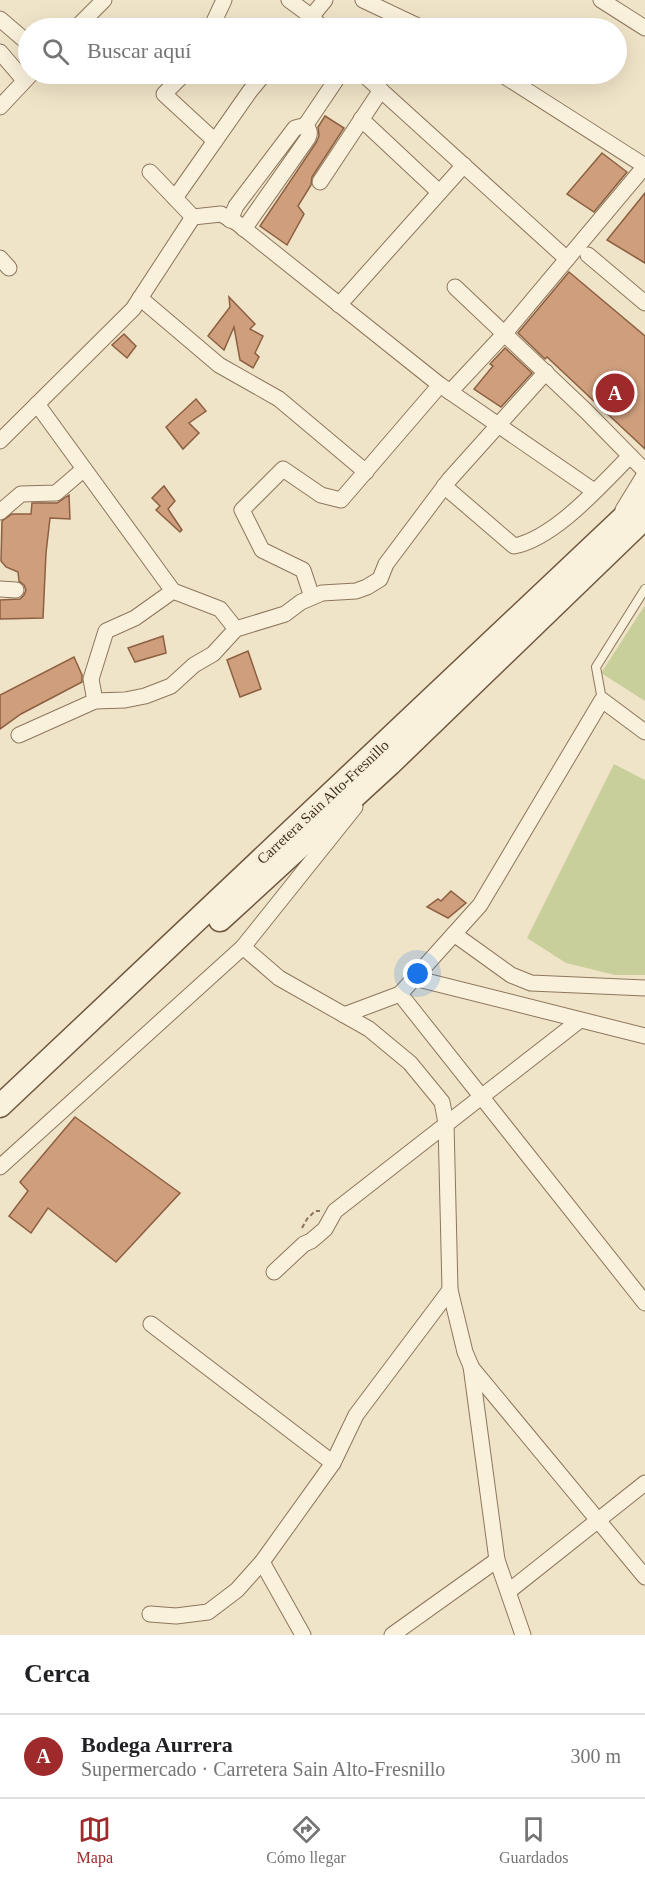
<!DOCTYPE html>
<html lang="es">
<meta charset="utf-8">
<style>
:root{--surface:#fff;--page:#f2f2f2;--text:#202124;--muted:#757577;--line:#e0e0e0;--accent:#9e2a2b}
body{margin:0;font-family:"Times New Roman",serif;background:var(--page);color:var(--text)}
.you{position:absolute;left:418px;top:974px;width:21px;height:21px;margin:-15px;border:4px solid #fff;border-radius:50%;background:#1a73e8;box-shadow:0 0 0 9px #1a73e833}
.badge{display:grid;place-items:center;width:39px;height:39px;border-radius:50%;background:var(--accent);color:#fff;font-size:20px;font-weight:700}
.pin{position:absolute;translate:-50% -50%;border:3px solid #fff;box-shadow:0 2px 6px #0006}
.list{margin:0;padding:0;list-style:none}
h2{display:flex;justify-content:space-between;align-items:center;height:78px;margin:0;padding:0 24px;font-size:26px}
h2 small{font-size:20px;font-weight:400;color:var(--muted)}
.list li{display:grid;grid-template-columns:39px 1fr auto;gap:18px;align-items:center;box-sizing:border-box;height:84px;padding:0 24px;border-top:2px solid var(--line)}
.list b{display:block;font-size:22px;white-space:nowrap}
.list p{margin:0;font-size:20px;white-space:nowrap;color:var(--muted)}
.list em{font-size:20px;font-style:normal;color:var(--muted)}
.icon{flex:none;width:33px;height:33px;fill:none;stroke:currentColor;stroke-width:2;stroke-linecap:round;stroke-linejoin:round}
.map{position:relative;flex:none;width:645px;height:1635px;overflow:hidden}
.search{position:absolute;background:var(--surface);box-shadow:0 6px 24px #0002;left:18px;right:18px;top:18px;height:66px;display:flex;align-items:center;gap:15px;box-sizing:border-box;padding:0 21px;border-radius:33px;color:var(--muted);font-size:22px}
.sheet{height:162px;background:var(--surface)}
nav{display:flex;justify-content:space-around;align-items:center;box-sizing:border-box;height:84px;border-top:2px solid var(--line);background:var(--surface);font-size:16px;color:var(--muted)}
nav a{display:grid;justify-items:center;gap:3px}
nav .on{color:var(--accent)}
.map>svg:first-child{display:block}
.green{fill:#c9cf9b}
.building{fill:#cf9f7d;stroke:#8d5f41;stroke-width:1.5}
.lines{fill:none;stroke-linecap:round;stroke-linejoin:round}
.service-casing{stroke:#8d765c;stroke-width:10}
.minor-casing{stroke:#8d765c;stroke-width:17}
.secondary-casing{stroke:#6f573f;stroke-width:25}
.path{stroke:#8d765c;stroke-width:2;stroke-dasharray:4.5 3;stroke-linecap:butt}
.service{stroke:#faf1dc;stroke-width:8}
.minor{stroke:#faf1dc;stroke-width:15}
.secondary{stroke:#faf1dc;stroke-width:22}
.labels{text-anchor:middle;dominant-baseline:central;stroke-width:4.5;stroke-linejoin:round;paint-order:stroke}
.street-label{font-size:15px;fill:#3d2e20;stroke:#f7eed8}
</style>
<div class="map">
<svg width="645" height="1635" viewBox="0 0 645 1635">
<rect width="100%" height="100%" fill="#f0e4c8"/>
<g class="green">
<path d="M645 605V701L601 673Z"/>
<path d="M614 764 645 780V975H615L566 963 527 938Z"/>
</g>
<g class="building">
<path d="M325 116 344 128 312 177 311 185 298 206 304 214 287 245 260 226 316 143 319 136 318 127Z"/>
<path d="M602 153 627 172 594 212 567 194Z"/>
<path d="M645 193V263L607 240Z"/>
<path d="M569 272 645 336V449L547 357 545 359 518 333Z"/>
<path d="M229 297 255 324 250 329 263 336 255 353 259 357 253 368 240 360 234 327 224 350 208 336 230 307Z"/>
<path d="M124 334 136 346 127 358 112 345Z"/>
<path d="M505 348 532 373 501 407 474 389 493 366 490 364Z"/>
<path d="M196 399 206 411 189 423 199 433 183 449 166 427Z"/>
<path d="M164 486 175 501 168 509 182 530 180 532 156 510 160 506 152 498Z"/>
<path d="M69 495 70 519 50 518 46 553 43 618 0 619V600L20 599 24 595 26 590 24 585 19 581 18 572 6 567 1 561 2 521 12 514H31L32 503H57Z"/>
<path d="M163 636 166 653 135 662 128 648Z"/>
<path d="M248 651 261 689 240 697 227 660Z"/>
<path d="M74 657 82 675V682L21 714 0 729V695Z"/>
<path d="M451 891 466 903 448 918 427 907 438 899 441 901Z"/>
<path d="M75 1117 180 1193 116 1262 48 1208 31 1233 9 1216 28 1191 20 1182Z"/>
</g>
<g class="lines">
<g class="service-casing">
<path id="service" d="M602 700 596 667 645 589"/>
</g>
<g class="minor-casing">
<g id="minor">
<path d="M289 0 312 17 322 28"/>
<path d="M363 0 422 28"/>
<path d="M601 0 645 28"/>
<path d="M0 19 28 43"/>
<path d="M76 28 104 0"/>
<path d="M211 28 224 0"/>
<path d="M302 28 325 0"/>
<path d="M0 52 24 80"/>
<path d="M184 74 164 94 215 141"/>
<path d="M363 74 567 259"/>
<path d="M501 74 645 166"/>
<path d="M0 107 31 74"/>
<path d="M361 119 439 192"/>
<path d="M305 126 340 74"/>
<path d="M150 172 193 217 221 214 237 223 440 385 594 491"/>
<path d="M320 182 381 90"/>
<path d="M175 198 250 91 264 74"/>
<path d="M230 220 236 206 295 128 303 126C309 128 311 132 308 138L244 229"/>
<path d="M588 255 645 303"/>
<path d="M0 258 9 268"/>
<path d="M455 287 586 411 645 471"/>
<path d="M140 298 219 365 279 399 366 472"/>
<path d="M339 305 464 165"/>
<path d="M450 392 505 333 645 166"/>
<path d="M37 404 173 591 220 609 236 629"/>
<path d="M0 441 133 309 193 217"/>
<path d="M444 486 514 546C555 538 601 485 630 456"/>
<path d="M623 510 645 474"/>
<path d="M0 512 21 494 56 493 84 469"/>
<path d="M0 589 16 590"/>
<path d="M312 597 303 570 262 550 242 510 283 469 321 495 341 500 440 385"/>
<path d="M95 701 91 679 106 631 135 618 173 591"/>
<path d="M19 735 95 701 125 700 145 696 171 686 194 665 213 654 236 629 285 614 301 602 322 593 356 591 367 587 380 579 386 564 449 480 546 372"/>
<path d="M454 934 511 975 531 983 645 988"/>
<path d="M243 947 279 978 369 1029 410 1063 442 1102 446 1123 450 1290 465 1352 471 1366 497 1560 523 1635"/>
<path d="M414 978 645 1036"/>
<path d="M400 994 645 1303"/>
<path d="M344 1015 400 994 480 905 602 700 645 732"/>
<path d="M0 1167 243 947 355 807"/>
<path d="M274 1272 304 1244 311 1241 325 1229 335 1211 580 1020"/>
<path d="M151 1324 333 1463"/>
<path d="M471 1367 645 1577"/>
<path d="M262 1562 303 1635"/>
<path d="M509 1591 645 1483"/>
<path d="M150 1614 176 1616 208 1612 237 1590 262 1562 333 1463 356 1415 450 1290"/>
<path d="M392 1635 497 1560"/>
</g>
</g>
<g class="secondary-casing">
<g id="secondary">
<path d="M220 920 390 764 645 518"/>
<path d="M0 1106 645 497"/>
</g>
</g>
<path class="path" d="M302 1228 307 1219 315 1211H320"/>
<use href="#service" class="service"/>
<use href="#minor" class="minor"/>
<use href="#secondary" class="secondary"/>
</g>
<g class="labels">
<g class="street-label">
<text transform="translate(323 802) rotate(-43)">Carretera Sain Alto-Fresnillo</text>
</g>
</g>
</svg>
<div class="you"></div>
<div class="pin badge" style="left:615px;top:393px">A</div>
<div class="search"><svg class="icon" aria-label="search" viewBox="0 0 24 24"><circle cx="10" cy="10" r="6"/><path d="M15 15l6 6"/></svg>Buscar aquí</div>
</div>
<section class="sheet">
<h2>Cerca<small></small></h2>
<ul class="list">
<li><span class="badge">A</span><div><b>Bodega Aurrera</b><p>Supermercado · Carretera Sain Alto-Fresnillo</p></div><em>300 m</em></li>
</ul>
</section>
<nav>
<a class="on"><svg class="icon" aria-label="map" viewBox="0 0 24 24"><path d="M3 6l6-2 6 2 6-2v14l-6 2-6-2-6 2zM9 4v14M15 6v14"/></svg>Mapa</a>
<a><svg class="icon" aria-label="directions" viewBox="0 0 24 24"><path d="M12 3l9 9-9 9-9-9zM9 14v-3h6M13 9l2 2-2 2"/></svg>Cómo llegar</a>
<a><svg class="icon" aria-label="saved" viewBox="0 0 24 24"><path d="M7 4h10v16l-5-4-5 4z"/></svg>Guardados</a>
</nav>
